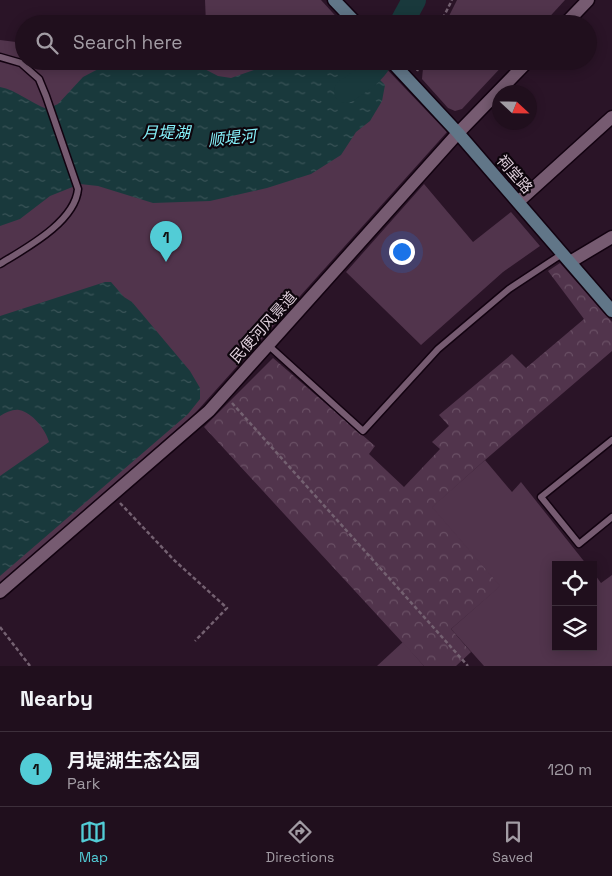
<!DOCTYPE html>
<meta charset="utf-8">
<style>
:root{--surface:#200f1d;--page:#281826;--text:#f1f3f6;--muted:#a29ca4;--line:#3d2f3b;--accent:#52ccd6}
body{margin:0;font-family:"Space Grotesk","Noto Sans SC",sans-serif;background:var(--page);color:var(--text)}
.controls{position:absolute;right:15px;bottom:15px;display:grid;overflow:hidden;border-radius:0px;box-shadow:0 2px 12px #0003}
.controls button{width:45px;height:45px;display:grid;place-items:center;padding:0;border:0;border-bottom:1px solid var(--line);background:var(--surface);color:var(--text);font:25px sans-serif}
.compass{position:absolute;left:492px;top:85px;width:45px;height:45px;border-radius:50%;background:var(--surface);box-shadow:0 2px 12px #0003;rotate:112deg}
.you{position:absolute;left:401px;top:251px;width:18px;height:18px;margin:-12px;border:4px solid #fff;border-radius:50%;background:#1a73e8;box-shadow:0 0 0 8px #1a73e833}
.badge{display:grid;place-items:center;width:32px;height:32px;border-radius:50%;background:var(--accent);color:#111;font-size:16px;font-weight:700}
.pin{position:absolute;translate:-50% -41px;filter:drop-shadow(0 1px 2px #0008)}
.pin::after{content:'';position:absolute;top:26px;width:18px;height:15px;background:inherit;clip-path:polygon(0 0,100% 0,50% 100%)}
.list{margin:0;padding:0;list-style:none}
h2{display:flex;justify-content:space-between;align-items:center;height:65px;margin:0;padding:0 20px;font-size:21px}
h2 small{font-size:16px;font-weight:400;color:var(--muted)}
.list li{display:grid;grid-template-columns:32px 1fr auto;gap:15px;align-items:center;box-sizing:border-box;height:75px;padding:0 20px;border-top:1px solid var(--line)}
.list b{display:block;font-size:19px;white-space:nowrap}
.list p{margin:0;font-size:16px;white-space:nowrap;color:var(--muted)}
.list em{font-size:16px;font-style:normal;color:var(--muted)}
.icon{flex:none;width:28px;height:28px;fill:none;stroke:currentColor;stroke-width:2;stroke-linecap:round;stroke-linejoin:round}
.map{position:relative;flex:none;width:612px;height:666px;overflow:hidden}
.search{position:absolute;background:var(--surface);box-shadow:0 2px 12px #0003;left:15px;right:15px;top:15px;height:55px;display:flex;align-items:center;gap:12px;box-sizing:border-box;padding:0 18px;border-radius:28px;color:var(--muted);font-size:19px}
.sheet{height:140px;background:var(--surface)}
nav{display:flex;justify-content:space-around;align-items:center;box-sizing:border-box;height:70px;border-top:1px solid var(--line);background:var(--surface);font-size:14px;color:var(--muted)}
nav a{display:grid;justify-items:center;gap:2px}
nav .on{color:var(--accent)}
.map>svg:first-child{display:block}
.forest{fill:url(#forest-crowns)}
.green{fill:#51344c}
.water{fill:url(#water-ripples)}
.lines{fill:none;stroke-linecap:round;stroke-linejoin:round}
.river{stroke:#19393c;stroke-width:24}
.lane-casing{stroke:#120210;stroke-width:9}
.street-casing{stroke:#120210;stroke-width:15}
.secondary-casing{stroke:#120210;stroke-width:15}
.path{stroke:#746171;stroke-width:2.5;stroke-dasharray:4 2.5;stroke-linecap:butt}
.lane{stroke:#765b71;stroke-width:6}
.street{stroke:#765b71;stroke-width:12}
.secondary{stroke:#617688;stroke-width:12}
.labels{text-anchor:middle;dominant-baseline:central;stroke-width:4.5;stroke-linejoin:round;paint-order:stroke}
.street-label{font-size:15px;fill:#ddcdd9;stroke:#0d050c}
.water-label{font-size:16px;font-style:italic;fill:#86f1fa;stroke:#0d050c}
</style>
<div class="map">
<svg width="612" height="666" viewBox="0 0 612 666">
<defs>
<pattern id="forest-crowns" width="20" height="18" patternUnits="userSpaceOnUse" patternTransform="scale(1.25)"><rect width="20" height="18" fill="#51344c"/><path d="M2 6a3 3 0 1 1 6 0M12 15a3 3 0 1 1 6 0" fill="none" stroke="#6a5065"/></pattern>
<pattern id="water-ripples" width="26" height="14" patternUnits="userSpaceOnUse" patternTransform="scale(1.25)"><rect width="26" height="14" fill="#19393c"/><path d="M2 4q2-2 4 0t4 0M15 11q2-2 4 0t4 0" fill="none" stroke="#3a5458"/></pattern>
</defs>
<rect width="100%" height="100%" fill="#2a1427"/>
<path class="forest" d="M560 263 612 322V351L485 460 433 507 501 586 451 629 471 652 456 666H424L204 427 273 358 375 446 369 454 404 487 440 449 432 442 449 426 439 415 512 354 526 368 584 319 548 271Z"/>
<g class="green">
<path d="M205 0H321L343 24H206Z"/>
<path d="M457 0H565L543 24H445Z"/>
<path d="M0 40 24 43V61H379L447 132 189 420 0 584Z"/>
<path d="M427 61H507L462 109 455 111 448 108 422 79 423 68Z"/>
<path d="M424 184 473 242 511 212 540 246 503 272 421 345 346 272Z"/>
<path d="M485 460 512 492 521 482 587 565H556V647H593V572L601 583 612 575V666H484L451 629 500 586 432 507Z"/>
<path d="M403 642 424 666H377Z"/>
</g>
<g class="water">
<path d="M170 61 193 63 218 76 231 78 280 61H343L364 64 385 85 382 101 370 121 356 132 341 155 311 174 267 188 210 201 153 203 98 186 80 184 50 196 20 219 0 226V87C16 90 31 103 47 109L58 104 83 77 104 66Z"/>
<path d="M105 282H111L124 297 132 302 190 371 200 388V399L188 414 0 576V476L49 442C46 430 32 412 19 410 13 409 5 413 0 416V316Z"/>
</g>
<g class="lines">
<g class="river">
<path d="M401 24 414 0"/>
<path d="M346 91C358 83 373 74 380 61"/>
</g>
<g class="lane-casing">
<g id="lane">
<path d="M0 57 21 63 39 79 46 96 78 189C75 222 26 248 0 264"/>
<path d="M268 345 363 431 438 349 509 289 562 254"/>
<path d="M612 440 541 497 579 544 612 517"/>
</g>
</g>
<g class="street-casing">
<g id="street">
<path d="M565 24 588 0"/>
<path d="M518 202 612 117"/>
<path d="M570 262 612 237"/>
<path d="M0 592 209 411 458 133 528 61"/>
</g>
</g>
<g class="secondary-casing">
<g id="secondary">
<path d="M334 0 357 24"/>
<path d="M391 61 458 133 612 311"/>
</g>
</g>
<g class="path">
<path d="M440 24 452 0"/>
<path d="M417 71 422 61"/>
<path d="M232 403 468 666"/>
<path d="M120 503 174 560 227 608 195 641"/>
<path d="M0 627 30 666"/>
</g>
<use href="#lane" class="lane"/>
<use href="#street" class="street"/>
<use href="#secondary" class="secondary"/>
</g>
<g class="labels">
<g class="street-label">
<text transform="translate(515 174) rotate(49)">祠堂路</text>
<text transform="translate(263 327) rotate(-48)">民便河风景道</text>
</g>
<g class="water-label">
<text x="166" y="132">月堤湖</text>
<text transform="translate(232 138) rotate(-6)">顺堤河</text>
</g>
</g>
</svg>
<div class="controls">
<button><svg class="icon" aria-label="locate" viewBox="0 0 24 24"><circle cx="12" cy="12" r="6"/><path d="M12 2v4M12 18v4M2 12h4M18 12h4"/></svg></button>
<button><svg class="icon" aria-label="layers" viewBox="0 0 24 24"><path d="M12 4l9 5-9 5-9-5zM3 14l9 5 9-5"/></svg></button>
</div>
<svg class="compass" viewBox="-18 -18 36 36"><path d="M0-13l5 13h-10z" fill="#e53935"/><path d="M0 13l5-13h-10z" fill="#a29ca4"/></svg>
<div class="you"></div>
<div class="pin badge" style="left:166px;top:262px">1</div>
<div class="search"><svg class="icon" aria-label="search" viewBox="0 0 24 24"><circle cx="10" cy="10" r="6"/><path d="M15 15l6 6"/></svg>Search here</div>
</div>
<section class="sheet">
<h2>Nearby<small></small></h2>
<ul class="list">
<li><span class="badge">1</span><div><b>月堤湖生态公园</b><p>Park</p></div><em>120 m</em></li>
</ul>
</section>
<nav>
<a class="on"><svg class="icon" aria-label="map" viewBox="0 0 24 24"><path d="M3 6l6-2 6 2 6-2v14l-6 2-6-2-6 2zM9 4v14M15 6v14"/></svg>Map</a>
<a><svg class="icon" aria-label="directions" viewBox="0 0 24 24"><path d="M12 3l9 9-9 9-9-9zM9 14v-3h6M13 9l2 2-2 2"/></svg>Directions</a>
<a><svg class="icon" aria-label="saved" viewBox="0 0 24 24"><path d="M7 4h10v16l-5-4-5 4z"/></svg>Saved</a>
</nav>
